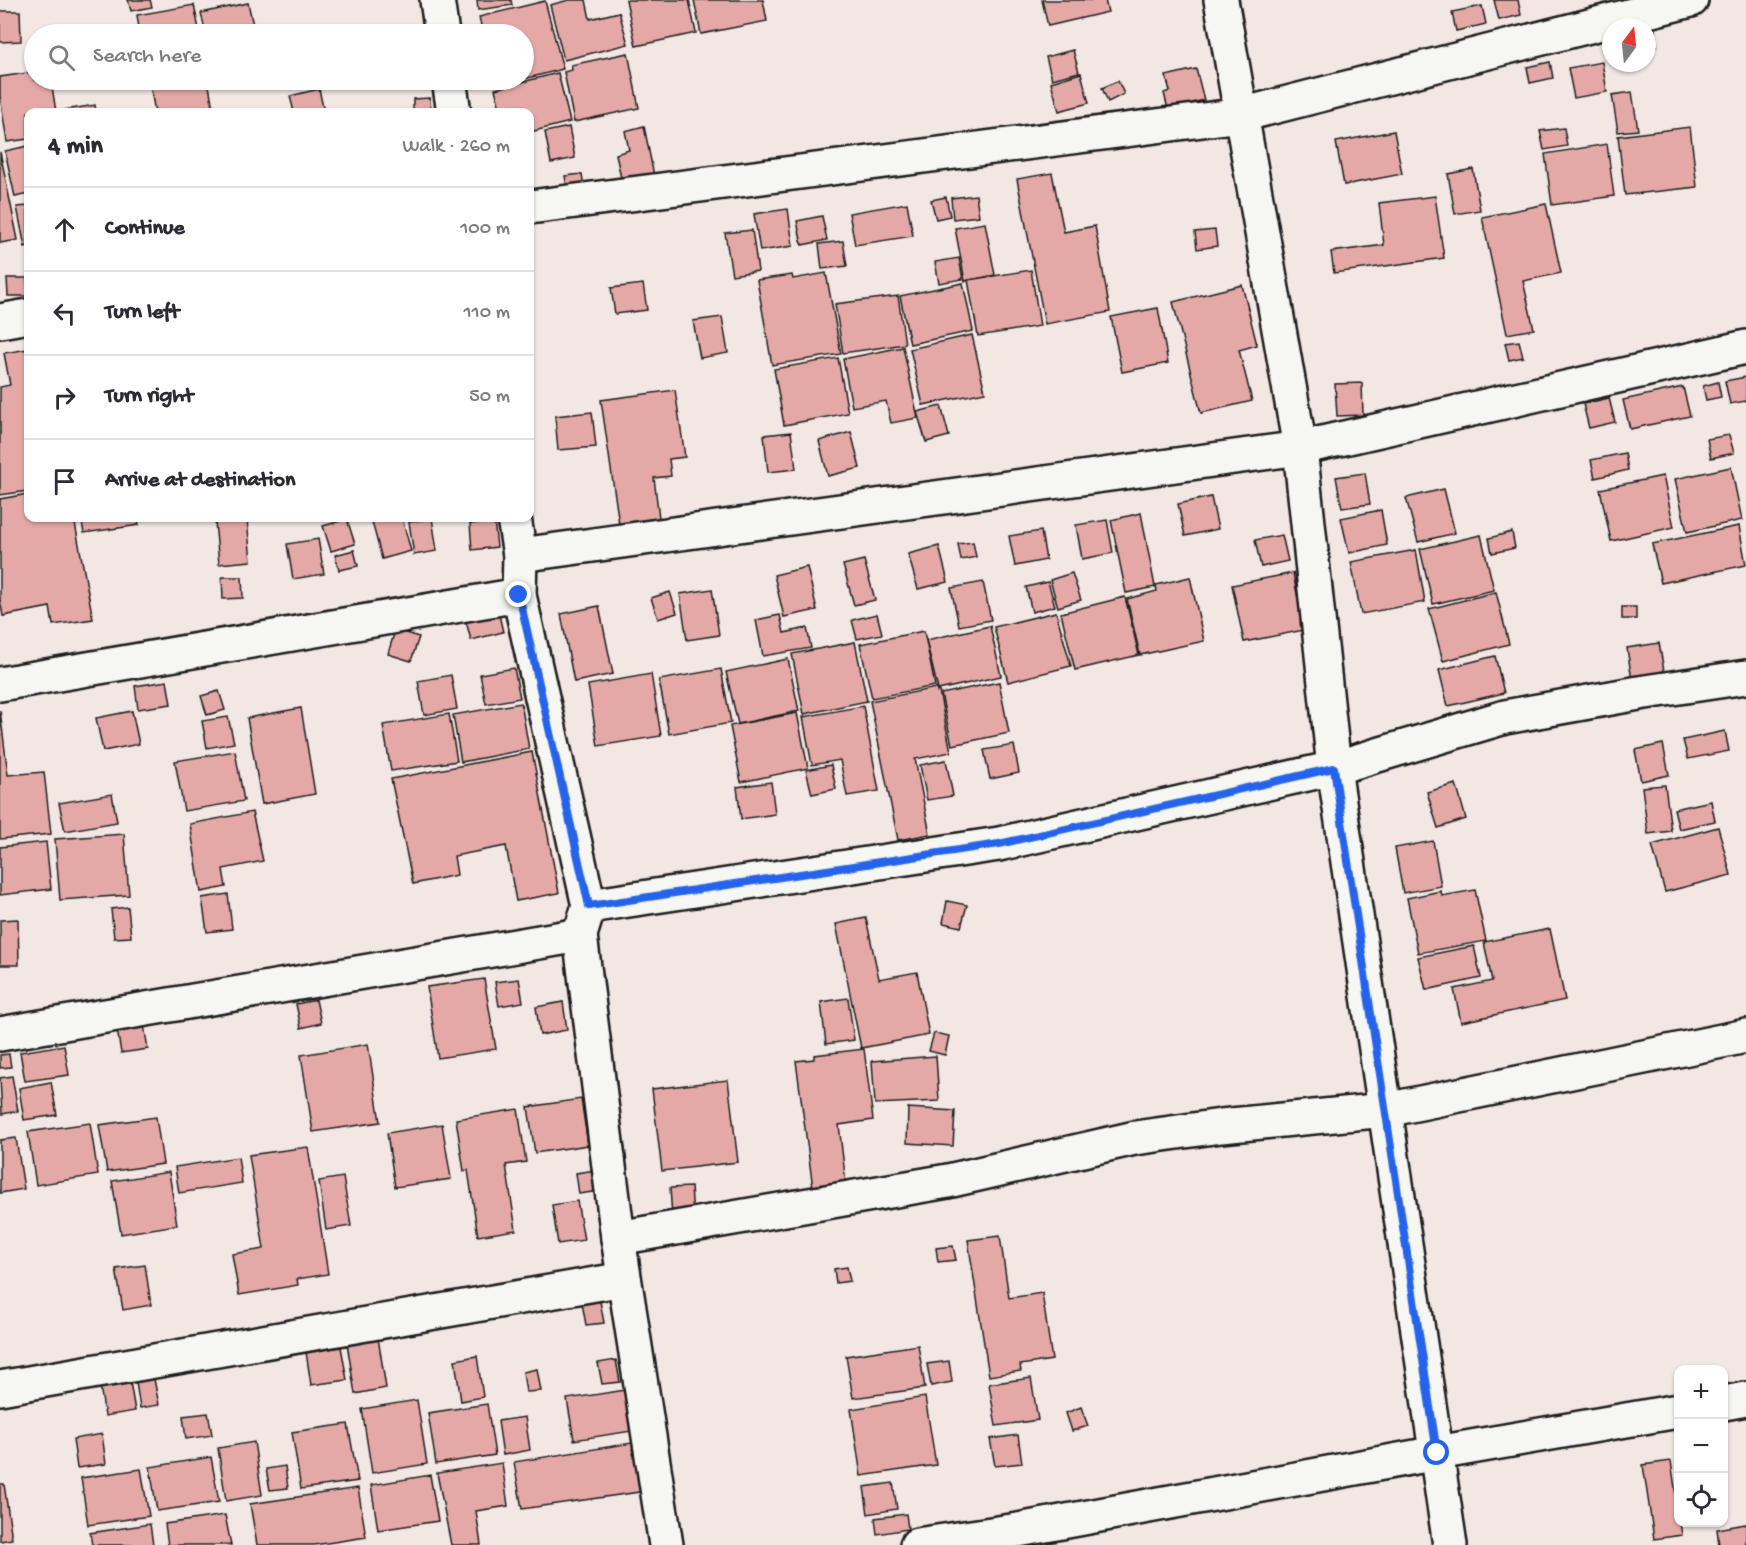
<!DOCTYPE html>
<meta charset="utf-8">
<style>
:root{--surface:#fff;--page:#f2f2f3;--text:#2b2b33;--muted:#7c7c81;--line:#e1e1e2}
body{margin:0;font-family:"Gochi Hand",sans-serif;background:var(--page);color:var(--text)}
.controls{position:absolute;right:18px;bottom:18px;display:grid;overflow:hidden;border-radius:12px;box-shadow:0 2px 4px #0004}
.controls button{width:54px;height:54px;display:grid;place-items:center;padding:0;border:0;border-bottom:2px solid var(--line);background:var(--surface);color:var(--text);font:30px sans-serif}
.compass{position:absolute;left:1602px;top:18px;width:54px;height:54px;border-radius:50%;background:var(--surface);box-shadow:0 2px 4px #0004;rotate:15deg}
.stop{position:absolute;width:18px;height:18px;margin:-14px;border:4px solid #2563eb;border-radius:50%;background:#fff}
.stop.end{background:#2563eb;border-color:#fff;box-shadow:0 2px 6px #0008}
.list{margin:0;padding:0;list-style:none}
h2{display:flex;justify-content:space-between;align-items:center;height:78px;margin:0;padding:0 24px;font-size:26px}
h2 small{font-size:20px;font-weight:400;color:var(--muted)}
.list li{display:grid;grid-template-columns:39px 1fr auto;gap:18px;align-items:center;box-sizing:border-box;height:84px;padding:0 24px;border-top:2px solid var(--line)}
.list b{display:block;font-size:22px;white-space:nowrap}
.list em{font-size:20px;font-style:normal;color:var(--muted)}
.icon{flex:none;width:33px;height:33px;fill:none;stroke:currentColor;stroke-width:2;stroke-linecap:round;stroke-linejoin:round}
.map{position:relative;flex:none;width:1746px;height:1545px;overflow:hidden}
.search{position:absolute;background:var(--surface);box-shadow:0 2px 4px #0004;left:24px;top:24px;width:510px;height:66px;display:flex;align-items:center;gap:15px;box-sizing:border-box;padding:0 21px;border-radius:33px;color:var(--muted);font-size:22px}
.panel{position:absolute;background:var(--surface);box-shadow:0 2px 4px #0004;left:24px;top:108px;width:510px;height:414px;border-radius:12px}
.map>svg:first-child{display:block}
.building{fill:#e4a9a7;stroke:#1c1c1c;stroke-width:1.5}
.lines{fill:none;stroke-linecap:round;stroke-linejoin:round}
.minor-casing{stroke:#1c1c1c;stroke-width:38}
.minor{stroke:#f6f6f2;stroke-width:33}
.route{stroke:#2563eb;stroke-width:8}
</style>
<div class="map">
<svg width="1746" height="1545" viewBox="0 0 1746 1545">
<rect width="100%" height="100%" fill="#f2e7e3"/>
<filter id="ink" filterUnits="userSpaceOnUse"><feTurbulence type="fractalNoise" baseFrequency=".0167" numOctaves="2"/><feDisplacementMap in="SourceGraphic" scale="12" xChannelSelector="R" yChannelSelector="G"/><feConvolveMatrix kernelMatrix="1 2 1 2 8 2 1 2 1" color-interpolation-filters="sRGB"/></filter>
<g filter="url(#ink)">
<g class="building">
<path d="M128 0H150L152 7 131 11Z"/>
<path d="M477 0H511L512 5 478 10Z"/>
<path d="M569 0H586L590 19 619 12 628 44 564 60 550 5Z"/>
<path d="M626 0H689L696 33 636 46Z"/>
<path d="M694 0H763L767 21 701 34Z"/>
<path d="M1042 0H1105L1108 12 1048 26Z"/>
<path d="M1494 0H1518L1521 15 1499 20Z"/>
<path d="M545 1 563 69 524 79V34H483L479 17Z"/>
<path d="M248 3 255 34H206L201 13Z"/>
<path d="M194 5 200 34H140L137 15Z"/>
<path d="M1482 6 1486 24 1456 31 1452 12Z"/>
<path d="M0 11H20L21 41 0 42Z"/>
<path d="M1654 25 1657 46 1647 47V27Z"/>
<path d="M1073 50 1079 72 1052 79 1046 57Z"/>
<path d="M628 53 639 108 574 122 564 72 572 70 571 65Z"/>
<path d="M1550 62 1553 78 1530 83 1527 67Z"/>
<path d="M1602 62 1607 92 1574 98 1568 68Z"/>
<path d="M1196 69 1204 100 1168 109 1164 93 1170 91 1166 76Z"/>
<path d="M34 72V80H51L56 112H28V139L7 142 0 96V77Z"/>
<path d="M558 73 570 122 530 132V112H501L495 89Z"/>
<path d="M1081 73 1089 103 1059 111 1051 82Z"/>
<path d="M149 80H208L213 108 189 112H155Z"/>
<path d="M494 80H520L496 85Z"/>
<path d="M1118 81 1124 94 1108 102 1102 88Z"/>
<path d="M319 89 324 112H294L290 96Z"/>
<path d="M1632 92 1638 130 1618 132 1612 95Z"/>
<path d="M430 98 431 112H413V99Z"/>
<path d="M95 105 96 112H65V110Z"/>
<path d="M644 126 654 176 622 183 616 154 629 150 625 131Z"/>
<path d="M569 127 575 158 551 163 545 132Z"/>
<path d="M1690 127 1697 187 1625 195 1618 136Z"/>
<path d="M1564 128 1567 146 1544 150 1540 131Z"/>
<path d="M1394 131 1402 174 1344 185 1336 142Z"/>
<path d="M1607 144 1614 196 1552 205 1545 154Z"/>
<path d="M28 146V194L15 197 5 151Z"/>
<path d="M0 152 18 240 0 243Z"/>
<path d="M1473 169 1480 210 1455 214 1448 174Z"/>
<path d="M1052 173 1064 232 1095 226 1110 312 1045 324 1017 179Z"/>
<path d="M582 174 584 189 568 192 565 176Z"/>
<path d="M976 195 979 216 953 219 951 198Z"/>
<path d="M1435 196 1444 258 1334 273 1331 252 1384 245 1379 203Z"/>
<path d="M946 197 950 216 936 219 931 200Z"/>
<path d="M907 203 913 236 855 245 849 213Z"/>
<path d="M1546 204 1561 273 1523 281 1534 329 1507 334 1482 217Z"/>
<path d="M28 206V246L25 247 17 207Z"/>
<path d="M788 209 793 246 760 251 754 214Z"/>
<path d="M822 216 827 240 802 245 797 221Z"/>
<path d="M985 223 995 275 965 281 955 228Z"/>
<path d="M752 230 758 271 732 275 725 233Z"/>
<path d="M1215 230 1217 246 1197 249 1195 232Z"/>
<path d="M843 241 847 266 822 269 819 244Z"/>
<path d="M959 258 963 279 939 283 935 262Z"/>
<path d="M1031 270 1040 326 978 336 968 280Z"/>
<path d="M826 273 841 354 772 365 757 280 792 275 793 279Z"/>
<path d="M7 278H27L28 296H8Z"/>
<path d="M963 283 973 331 910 344 900 296Z"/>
<path d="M643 284 647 310 615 314 611 288Z"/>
<path d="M1242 285 1257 345 1239 350 1252 401 1201 413 1173 302Z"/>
<path d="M898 296 905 344 843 353 835 304Z"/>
<path d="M1158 308 1168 363 1122 372 1111 317Z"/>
<path d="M722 317 728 353 700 358 693 321Z"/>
<path d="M972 335 985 392 923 405 910 349Z"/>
<path d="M1519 341 1523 357 1509 360 1505 343Z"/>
<path d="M903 347 918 418 891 423 886 401 852 407 843 359Z"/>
<path d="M28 349V491L0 495V387L10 385 4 353Z"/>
<path d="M838 358 848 413 784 425 774 369Z"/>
<path d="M1746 377V401L1730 404 1725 381Z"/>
<path d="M1718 382 1721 397 1706 400 1703 386Z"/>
<path d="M1362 383 1363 415 1337 416 1335 384Z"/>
<path d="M1683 387 1690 416 1630 429 1623 400Z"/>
<path d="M675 390 685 457 669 459 671 476 654 478 659 518 619 524 601 400Z"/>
<path d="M1609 398 1615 422 1589 428 1583 404Z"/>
<path d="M941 406 949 436 926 442 917 412Z"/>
<path d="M592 412 596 447 558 450 555 416Z"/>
<path d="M791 432 796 469 768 472 764 435Z"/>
<path d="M851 432 860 468 828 476 819 441Z"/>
<path d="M1729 435 1734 453 1711 458 1707 439Z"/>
<path d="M1625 453 1628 470 1595 478 1591 460Z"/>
<path d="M1731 467 1742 520 1687 532 1675 479Z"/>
<path d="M1365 473 1370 504 1342 508 1336 477Z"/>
<path d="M1663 476 1674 527 1611 541 1600 489Z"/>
<path d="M1444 489 1455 533 1418 542 1406 498Z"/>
<path d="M28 494V518H74L93 619 53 625 50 607 3 616 0 600V499Z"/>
<path d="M1211 497 1218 529 1185 536 1178 504Z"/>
<path d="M1381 510 1387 545 1349 553 1341 518Z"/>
<path d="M1141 513 1155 587 1126 593 1111 520Z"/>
<path d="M81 518H138L139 525 84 533Z"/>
<path d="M371 518H402L411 551 382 559Z"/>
<path d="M432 518 437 551 414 555 409 522Z"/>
<path d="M247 519 251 561 219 564 215 522Z"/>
<path d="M347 519 355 544 331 551 323 526Z"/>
<path d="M1107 520 1113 553 1082 559 1076 525Z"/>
<path d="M494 521 497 547 472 550 470 524Z"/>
<path d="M1739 526 1746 565 1661 583 1652 544Z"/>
<path d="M1041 531 1046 560 1015 566 1009 536Z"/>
<path d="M1512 532 1515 548 1492 553 1489 538Z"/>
<path d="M1282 535 1288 561 1261 567 1255 540Z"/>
<path d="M1481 535 1494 590 1433 604 1420 549Z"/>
<path d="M318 539 324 574 293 579 287 544Z"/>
<path d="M973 542 976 557 961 560 958 544Z"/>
<path d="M939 546 948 582 918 589 908 554Z"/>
<path d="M354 550 358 566 339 570 335 555Z"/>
<path d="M1416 550 1425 602 1361 614 1351 562Z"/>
<path d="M864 560 875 600 854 605 843 565Z"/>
<path d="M807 567 817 610 784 617 774 575Z"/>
<path d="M1072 573 1081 600 1058 607 1050 580Z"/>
<path d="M1293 573 1304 630 1244 642 1232 585Z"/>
<path d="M222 577H242L243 598 223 599Z"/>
<path d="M1190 577 1204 641 1140 655 1127 599 1157 591 1156 585Z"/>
<path d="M983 582 991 620 959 626 951 588Z"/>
<path d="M1048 582 1055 606 1032 612 1026 587Z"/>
<path d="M712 589 719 635 687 640 680 594Z"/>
<path d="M670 592 677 613 658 619 651 598Z"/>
<path d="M1496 592 1509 644 1443 661 1429 609Z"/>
<path d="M1125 597 1139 655 1075 670 1061 613Z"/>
<path d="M496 602 503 632 471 640 463 610Z"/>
<path d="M599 606 613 674 574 682 561 614Z"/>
<rect x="1622" y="607" width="14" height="12"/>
<path d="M1056 612 1071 666 1008 682 994 627Z"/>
<path d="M877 614 882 634 857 639 852 620Z"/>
<path d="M780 615 784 633 807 628 811 648 763 656 756 620Z"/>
<path d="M990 626 1001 676 938 690 926 640Z"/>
<path d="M395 630 419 637 411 661 388 654Z"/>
<path d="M924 631 935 686 872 698 860 644Z"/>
<path d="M855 642 867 701 804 714 792 654Z"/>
<path d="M1659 643 1665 676 1632 680 1627 648Z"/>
<path d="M1495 656 1504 693 1448 706 1439 670Z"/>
<path d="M788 659 799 711 738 724 726 672Z"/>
<path d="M514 668 520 698 486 704 480 674Z"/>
<path d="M721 669 731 723 669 734 659 680Z"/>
<path d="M651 674 661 736 598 746 588 685Z"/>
<path d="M451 675 457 709 424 715 418 681Z"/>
<path d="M167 681 171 704 138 709 135 686Z"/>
<path d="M999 682 1009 733 952 745 941 694Z"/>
<path d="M936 688 937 692 939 691 951 752 915 759 930 834 898 840 870 701Z"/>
<path d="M219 691 225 710 207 715 201 696Z"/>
<path d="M521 703 529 749 461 762 453 715Z"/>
<path d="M863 706 879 791 847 796 840 760 812 765 803 717Z"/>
<path d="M301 708 315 794 262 804 247 718Z"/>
<path d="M0 710 8 775 44 772 51 834 0 839Z"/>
<path d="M132 711 139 744 103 751 96 718Z"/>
<path d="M797 713 808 768 741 782 730 726Z"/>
<path d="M449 714 457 761 391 771 383 725Z"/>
<path d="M228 717 234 743 207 748 202 721Z"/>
<path d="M1725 731 1729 751 1688 759 1683 740Z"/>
<path d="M1663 744 1669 775 1641 781 1635 750Z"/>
<path d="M1014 745 1019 773 990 779 984 750Z"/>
<path d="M235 751 244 801 184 811 175 761Z"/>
<path d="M532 752 559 893 516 901 506 846 454 856 457 875 413 884 391 779Z"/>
<path d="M946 760 953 796 927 800 920 765Z"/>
<path d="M831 765 836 789 812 794 806 770Z"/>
<path d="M771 782 775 814 741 819 737 787Z"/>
<path d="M1456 784 1466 819 1438 828 1427 792Z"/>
<path d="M1665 785 1671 831 1648 834 1642 787Z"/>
<path d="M112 794 117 822 65 831 59 803Z"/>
<path d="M1711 801 1715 821 1679 829 1674 809Z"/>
<path d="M252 812 263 861 223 869 226 887 201 892 190 824Z"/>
<path d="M1718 827 1731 875 1665 892 1652 845Z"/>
<path d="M124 834 129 895 60 900 55 839Z"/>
<path d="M1433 841 1441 886 1403 893 1395 848Z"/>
<path d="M46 842 51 889 0 895V847Z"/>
<path d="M1475 890 1486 941 1418 953 1407 898 1441 891 1442 896Z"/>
<path d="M228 894 232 929 207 932 202 898Z"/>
<path d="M947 901 967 905 961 927 943 923Z"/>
<path d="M128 907 131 937 114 938 111 909Z"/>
<path d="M866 918 879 979 917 972 929 1035 861 1048 836 924Z"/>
<path d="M18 919 19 965H0V920Z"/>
<path d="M1550 929 1565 1000 1461 1022 1454 989 1492 981 1484 942Z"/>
<path d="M1474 946 1481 978 1426 990 1418 957Z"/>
<path d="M484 979 496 1049 438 1058 427 987Z"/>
<path d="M519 979 523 1002 499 1006 495 982Z"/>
<path d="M848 998 854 1040 826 1044 821 1002Z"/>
<path d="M316 1000 321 1023 301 1028 296 1004Z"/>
<path d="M563 1002 567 1030 540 1035 536 1007Z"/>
<path d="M143 1019 148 1049 121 1053 116 1023Z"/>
<path d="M934 1033 949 1036 945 1055 929 1051Z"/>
<path d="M368 1044 380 1122 313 1132 301 1055Z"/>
<path d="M64 1045 69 1075 25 1081 20 1052Z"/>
<path d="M864 1049 873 1120 839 1125 846 1184 813 1188 796 1061 814 1059V1055Z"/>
<path d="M9 1054 11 1067 0 1068V1055Z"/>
<path d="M936 1056 939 1101 875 1104 872 1061Z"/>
<path d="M12 1076 18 1111 2 1114 0 1078Z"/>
<path d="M728 1080 738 1162 662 1171 652 1089Z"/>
<path d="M51 1082 57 1115 24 1120 19 1088Z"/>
<path d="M581 1099 588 1145 535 1153 528 1107Z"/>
<path d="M908 1108 955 1111 953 1146 907 1143Z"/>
<path d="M518 1109 526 1162 506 1165 516 1230 478 1236 468 1170 464 1171 456 1119Z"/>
<path d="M156 1117 163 1164 107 1172 99 1125Z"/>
<path d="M90 1123 98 1175 36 1185 28 1132Z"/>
<path d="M442 1124 451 1179 395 1187 387 1133Z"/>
<path d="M16 1138 24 1189 0 1193V1140Z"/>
<path d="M308 1147 328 1274 297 1279 298 1285 239 1295 232 1254 264 1249 249 1155Z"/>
<path d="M238 1157 242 1183 179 1193 175 1167Z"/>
<path d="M595 1170 599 1191 579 1194 576 1173Z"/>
<path d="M169 1172 177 1225 121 1234 112 1181Z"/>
<path d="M343 1177 351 1226 326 1230 319 1181Z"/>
<path d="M691 1187 693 1215 672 1216 670 1188Z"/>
<path d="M577 1201 584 1240 558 1244 552 1205Z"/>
<path d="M1000 1236 1009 1298 1042 1293 1052 1360 1020 1365 1021 1371 989 1376 968 1240Z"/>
<path d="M953 1246 956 1260 938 1262 936 1248Z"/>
<path d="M145 1265 151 1305 123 1310 116 1269Z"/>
<path d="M847 1267 850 1281 836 1283 834 1269Z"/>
<path d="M600 1301 604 1323 586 1325 582 1303Z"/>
<path d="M378 1338 386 1388 355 1394 347 1343Z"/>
<path d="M918 1345 925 1388 853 1398 846 1356Z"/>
<path d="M341 1347 347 1380 311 1385 306 1352Z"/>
<path d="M477 1356 483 1397 461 1401 455 1360Z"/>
<path d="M616 1360 620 1382 602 1384 598 1363Z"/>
<path d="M949 1361 952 1382 931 1386 927 1364Z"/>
<path d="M537 1369 541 1391 526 1392 523 1372Z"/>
<path d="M1031 1378 1038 1420 996 1426 989 1384Z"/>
<path d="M154 1379 159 1405 140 1408 136 1382Z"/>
<path d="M130 1382 135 1411 105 1416 100 1386Z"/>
<path d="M625 1390 632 1431 574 1440 567 1399Z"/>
<path d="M925 1397 936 1465 861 1476 851 1409Z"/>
<path d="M417 1400 427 1464 372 1473 362 1409Z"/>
<path d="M487 1404 495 1455 436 1464 428 1413Z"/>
<path d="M1081 1407 1088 1426 1072 1431 1066 1413Z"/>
<path d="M208 1413 212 1435 186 1439 183 1416Z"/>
<path d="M525 1417 530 1450 503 1455 498 1421Z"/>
<path d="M348 1424 358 1481 301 1489 292 1432Z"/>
<path d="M102 1434 106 1464 77 1468 73 1439Z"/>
<path d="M1018 1435 1022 1463 995 1466 990 1439Z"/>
<path d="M254 1442 262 1495 226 1501 218 1448Z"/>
<path d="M638 1442 646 1491 522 1509 514 1462Z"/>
<path d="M211 1457 219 1502 157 1511 150 1467Z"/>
<path d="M1671 1461 1682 1535 1654 1539 1643 1465Z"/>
<path d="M502 1463 508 1506 476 1511 481 1545H451L437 1473Z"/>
<path d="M285 1466 288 1488 270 1490 266 1469Z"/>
<path d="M141 1469 149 1516 88 1525 81 1478Z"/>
<path d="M430 1475 438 1521 378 1530 371 1485Z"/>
<path d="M893 1483 897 1509 868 1514 864 1487Z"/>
<path d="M0 1484H4L12 1539 0 1541Z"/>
<path d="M358 1488 366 1537 314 1545H257L250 1504Z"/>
<path d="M906 1514 908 1529 877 1534 875 1518Z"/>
<path d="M225 1515 231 1545H168L165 1524Z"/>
<path d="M150 1524 153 1545H92L90 1533Z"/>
<path d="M1746 1524V1545H1719L1717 1529Z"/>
</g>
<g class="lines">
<g class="minor-casing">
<g id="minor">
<path d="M437 0 442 34"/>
<path d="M1221 0 1300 448 1334 768 1450 1545"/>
<path d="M449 80 454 112"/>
<path d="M530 207 1241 115 1691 0"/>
<path d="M0 321 28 316"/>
<path d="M514 518 520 555 519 595 589 906 580 935 618 1238 666 1545"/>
<path d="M520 555 1300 448 1746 347"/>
<path d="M0 684 519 595"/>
<path d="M589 906 999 844 1334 768 1505 717 1639 693 1746 677"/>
<path d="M0 1034 580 935"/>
<path d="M618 1238 948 1181 1135 1138 1221 1126 1386 1110 1746 1036"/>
<path d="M0 1388 624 1279"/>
<path d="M1724 1403 1746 1399"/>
<path d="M917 1545 1018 1530 1437 1453 1678 1411"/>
</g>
</g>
<use href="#minor" class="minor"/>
</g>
</g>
<g class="lines" filter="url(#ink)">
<path class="route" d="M519 595 589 906 999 844 1334 768 1437 1453"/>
</g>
</svg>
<div class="controls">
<button>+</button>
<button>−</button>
<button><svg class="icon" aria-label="locate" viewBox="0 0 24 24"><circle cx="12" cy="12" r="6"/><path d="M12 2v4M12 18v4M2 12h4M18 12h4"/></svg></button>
</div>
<svg class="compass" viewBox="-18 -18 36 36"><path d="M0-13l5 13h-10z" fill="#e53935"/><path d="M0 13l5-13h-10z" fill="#7c7c81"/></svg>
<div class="stop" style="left:1437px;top:1453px"></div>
<div class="stop end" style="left:519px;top:595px"></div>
<div class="search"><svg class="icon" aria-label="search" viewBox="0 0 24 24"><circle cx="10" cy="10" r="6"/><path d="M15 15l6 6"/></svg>Search here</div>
<section class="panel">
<h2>4 min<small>Walk · 260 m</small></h2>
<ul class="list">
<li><svg class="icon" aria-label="ahead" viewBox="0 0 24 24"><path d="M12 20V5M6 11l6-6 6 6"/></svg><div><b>Continue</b></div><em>100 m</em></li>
<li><svg class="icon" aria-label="left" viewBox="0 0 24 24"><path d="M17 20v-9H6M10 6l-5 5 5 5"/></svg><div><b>Turn left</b></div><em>110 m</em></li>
<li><svg class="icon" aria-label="right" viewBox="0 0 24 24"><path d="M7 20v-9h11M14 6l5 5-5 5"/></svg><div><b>Turn right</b></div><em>50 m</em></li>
<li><svg class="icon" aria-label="arrive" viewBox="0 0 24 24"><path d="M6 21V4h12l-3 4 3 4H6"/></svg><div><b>Arrive at destination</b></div></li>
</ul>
</section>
</div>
